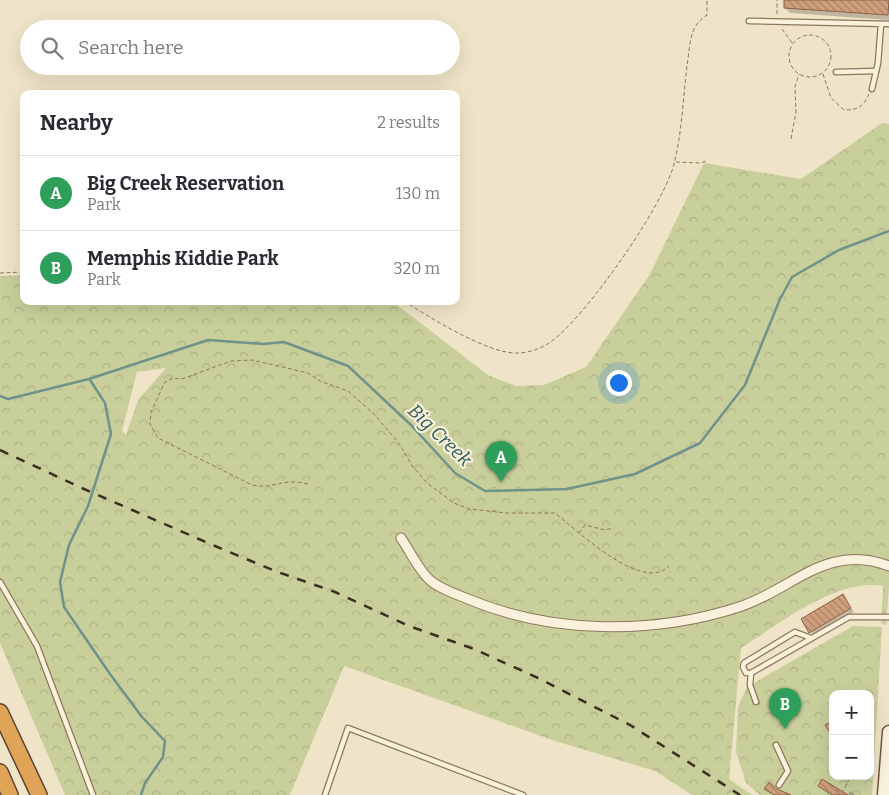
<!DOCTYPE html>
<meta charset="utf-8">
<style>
:root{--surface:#fff;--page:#f2f2f3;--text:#2b2b33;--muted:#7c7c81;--line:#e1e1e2;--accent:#db2777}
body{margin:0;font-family:Bitter,serif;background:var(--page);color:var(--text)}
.controls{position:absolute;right:15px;bottom:15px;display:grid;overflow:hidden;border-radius:10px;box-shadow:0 5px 20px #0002}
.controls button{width:45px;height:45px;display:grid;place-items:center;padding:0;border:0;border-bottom:1px solid var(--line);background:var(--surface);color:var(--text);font:25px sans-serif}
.you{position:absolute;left:618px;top:382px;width:18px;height:18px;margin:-12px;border:4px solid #fff;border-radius:50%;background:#1a73e8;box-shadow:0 0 0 8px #1a73e833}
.badge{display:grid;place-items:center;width:32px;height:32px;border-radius:50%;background:var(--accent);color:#fff;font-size:16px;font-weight:700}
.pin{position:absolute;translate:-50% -41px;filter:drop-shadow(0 1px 2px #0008)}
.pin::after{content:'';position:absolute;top:26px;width:18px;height:15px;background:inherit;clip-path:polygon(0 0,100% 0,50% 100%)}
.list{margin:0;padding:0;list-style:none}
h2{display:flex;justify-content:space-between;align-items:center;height:65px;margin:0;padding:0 20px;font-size:21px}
h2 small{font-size:16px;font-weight:400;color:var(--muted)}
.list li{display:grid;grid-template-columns:32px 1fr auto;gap:15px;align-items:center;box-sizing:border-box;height:75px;padding:0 20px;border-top:1px solid var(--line)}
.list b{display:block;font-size:19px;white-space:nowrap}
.list p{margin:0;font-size:16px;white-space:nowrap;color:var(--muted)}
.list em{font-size:16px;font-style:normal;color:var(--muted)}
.icon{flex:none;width:28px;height:28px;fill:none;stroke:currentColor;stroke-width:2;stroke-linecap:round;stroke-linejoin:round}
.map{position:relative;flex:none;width:889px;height:795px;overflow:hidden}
.search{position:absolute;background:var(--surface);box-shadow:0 5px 20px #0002;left:20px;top:20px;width:440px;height:55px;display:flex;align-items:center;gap:12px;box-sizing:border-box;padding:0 18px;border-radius:28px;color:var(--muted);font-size:19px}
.panel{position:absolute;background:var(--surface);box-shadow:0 5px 20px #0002;left:20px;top:90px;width:440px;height:215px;border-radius:10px}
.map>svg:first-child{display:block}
.forest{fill:url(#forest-crowns);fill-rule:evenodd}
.shadow{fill:#0003}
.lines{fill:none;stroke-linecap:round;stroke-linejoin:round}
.stream{stroke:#6f938a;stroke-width:2.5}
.building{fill:url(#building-back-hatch);stroke:#8d5f41}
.lane-casing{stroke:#8d765c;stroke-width:7}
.street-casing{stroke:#8d765c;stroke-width:11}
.secondary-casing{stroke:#6f573f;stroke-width:15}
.highway-casing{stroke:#5b4430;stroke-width:18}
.path{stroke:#8d765c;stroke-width:1;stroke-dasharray:4 2.5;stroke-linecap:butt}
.lane{stroke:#faf1dc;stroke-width:4.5}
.street{stroke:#faf1dc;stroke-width:9}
.secondary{stroke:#faf1dc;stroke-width:12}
.highway{stroke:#e0a458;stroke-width:15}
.rail{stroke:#3d2e20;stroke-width:2.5;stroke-dasharray:9 9;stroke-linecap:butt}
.labels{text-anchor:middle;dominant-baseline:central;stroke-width:4.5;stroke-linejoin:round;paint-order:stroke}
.water-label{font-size:19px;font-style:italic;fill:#2f5d5a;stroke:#f7eed8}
</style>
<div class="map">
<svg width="889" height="795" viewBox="0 0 889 795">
<defs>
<pattern id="forest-crowns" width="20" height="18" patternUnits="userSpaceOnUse" patternTransform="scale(1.25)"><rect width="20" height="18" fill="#c9cf9b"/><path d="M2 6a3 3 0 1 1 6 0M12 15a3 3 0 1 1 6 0" fill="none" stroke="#aeb285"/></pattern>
<pattern id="building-back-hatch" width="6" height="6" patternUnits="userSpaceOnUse" patternTransform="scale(1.25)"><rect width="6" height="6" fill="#cf9f7d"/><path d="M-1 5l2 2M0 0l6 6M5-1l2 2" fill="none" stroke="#a98266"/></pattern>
</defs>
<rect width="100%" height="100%" fill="#f0e4c8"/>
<g class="forest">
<path d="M882 123 889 124V587L886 625 881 623 883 586C836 578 780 624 741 648L729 779 752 795H692L655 771 555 741 344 666 290 795H65L0 643V276L24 275V301H392L488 375 516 386 544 385 586 367 650 274 704 163 801 179ZM166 368 138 400 126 435 122 431 137 372Z"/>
<path d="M853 626 882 627 872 795H760L746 783 736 752 738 707 747 687ZM833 694H870V776H833Z"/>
</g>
<g class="shadow">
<path d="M786 0H889V20L790 13 785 8Z"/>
<path d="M842 596 854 612 814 636 802 620Z"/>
<path d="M829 748H833V756L829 754Z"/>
<path d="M850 791 855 795H848Z"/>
</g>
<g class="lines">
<g class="stream">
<path d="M90 380 105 403 111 434 88 506 69 545 60 582 64 607 110 674 142 717 165 741 163 757 145 783 141 795"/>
<path d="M0 396 8 399 89 379 208 340 263 344 284 342 348 366 411 425 455 473 485 491 567 489 635 474 700 443 745 385 780 299 792 277 839 250 889 231"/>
</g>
</g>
<g class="building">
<path d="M784 0H889L888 15 784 8Z"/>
<path d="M843 594 851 608 809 633 801 619Z"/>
<path d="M833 721V738L825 725Z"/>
<path d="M822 779 848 795H832L818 786Z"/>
<path d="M769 782 777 789 791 795H774L764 789Z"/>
</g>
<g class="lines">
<g class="lane-casing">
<g id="lane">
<path d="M749 21 889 24"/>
<path d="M836 72 876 71"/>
<path d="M872 89 878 63 881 24"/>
<path d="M0 582 37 646 93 795"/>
<path d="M811 638 795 632 744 663 743 667 746 673H751L849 617H889"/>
<path d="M751 673 750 685 756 702"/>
<path d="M776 745 788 771 779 785"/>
<path d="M325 795 348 728 523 795"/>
</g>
</g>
<g class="street-casing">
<path id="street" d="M401 538C410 551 419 571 431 581 442 590 456 594 468 599 551 634 653 635 739 607 792 590 827 542 889 566"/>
</g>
<g class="secondary-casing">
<path id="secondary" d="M884 795 889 732"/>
</g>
<g class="highway-casing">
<g id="highway">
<path d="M0 712 39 795"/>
<path d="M0 772 10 795"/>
</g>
</g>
<g class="path">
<path d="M777 14V0"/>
<path d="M782 29 793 44"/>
<circle cx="810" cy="56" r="21"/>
<path d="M823 74 831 98 844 110C858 110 863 107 869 94"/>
<path d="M791 139 796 112 795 87 799 74"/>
<path d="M676 162 700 163 707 161"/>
<path d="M0 273 24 272"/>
<path d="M404 301C429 317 488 354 517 353 528 353 540 349 549 343 584 320 664 205 674 164 682 133 683 98 687 66 689 54 689 41 694 29 697 23 701 19 707 15V0"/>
<path d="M308 484C282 477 274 490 252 485L158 438 150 424 151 412 165 382 173 378 182 379 231 361 252 360 308 373 320 381 348 391 374 414 398 442 413 467 427 483 454 503 469 509 507 513H555C576 529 642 594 669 566"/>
<path d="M579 533 585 525 605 530 613 528"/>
<path d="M836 790 842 793 851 776"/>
</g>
<use href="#lane" class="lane"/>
<use href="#street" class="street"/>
<use href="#secondary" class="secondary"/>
<use href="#highway" class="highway"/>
<path class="rail" d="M0 450 84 489 215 546 275 571 335 592 409 626 474 649 538 678 630 725 740 795"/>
</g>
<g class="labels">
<g class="water-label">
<text transform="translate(440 435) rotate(44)">Big Creek</text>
</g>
</g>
</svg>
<div class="controls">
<button>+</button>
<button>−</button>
</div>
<div class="you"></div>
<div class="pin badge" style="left:501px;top:482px;background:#2e9e5b">A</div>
<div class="pin badge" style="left:785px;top:729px;background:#2e9e5b">B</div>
<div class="search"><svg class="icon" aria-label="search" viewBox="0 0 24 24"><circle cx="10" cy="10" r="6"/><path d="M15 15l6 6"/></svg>Search here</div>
<section class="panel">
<h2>Nearby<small>2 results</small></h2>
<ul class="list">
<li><span class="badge" style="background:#2e9e5b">A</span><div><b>Big Creek Reservation</b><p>Park</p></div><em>130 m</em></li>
<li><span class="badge" style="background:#2e9e5b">B</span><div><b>Memphis Kiddie Park</b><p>Park</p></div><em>320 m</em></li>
</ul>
</section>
</div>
